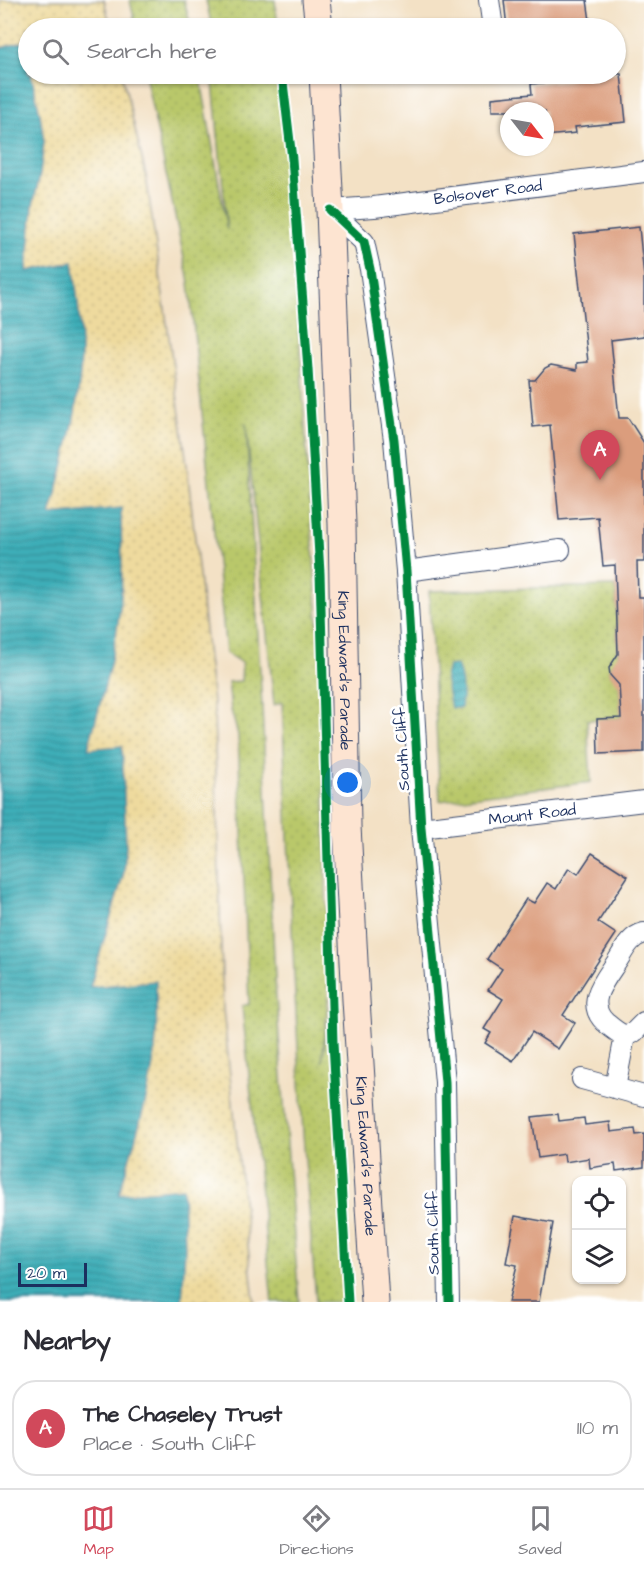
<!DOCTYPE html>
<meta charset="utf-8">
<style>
:root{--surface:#fff;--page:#f2f2f3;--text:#2b2b33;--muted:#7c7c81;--line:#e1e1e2;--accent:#d1495b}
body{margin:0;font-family:"Architects Daughter",sans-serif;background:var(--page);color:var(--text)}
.controls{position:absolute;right:18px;bottom:18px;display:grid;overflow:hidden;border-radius:12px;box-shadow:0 2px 4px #0004}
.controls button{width:54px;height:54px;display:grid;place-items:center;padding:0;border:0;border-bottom:2px solid var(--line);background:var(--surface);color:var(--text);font:30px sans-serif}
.compass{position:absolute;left:500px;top:102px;width:54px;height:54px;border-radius:50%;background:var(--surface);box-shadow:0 2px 4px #0004;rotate:121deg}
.scale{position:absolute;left:18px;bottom:15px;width:69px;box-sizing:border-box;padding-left:6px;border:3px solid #1b2f5e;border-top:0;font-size:16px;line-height:21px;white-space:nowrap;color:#1b2f5e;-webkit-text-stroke:4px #fff;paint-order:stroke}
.you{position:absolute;left:348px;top:783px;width:21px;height:21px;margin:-15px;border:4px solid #fff;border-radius:50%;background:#1a73e8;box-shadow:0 0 0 9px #1a73e833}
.badge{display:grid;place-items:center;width:39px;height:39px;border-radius:50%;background:var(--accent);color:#fff;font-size:20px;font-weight:700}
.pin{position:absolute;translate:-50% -50px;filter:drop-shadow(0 2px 3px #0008)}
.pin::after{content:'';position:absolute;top:32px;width:21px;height:18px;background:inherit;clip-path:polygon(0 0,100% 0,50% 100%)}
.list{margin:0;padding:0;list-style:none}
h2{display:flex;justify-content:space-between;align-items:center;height:78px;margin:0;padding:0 24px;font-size:26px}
h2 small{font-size:20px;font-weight:400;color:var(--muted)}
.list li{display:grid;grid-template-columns:39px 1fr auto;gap:18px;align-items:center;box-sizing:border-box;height:96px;margin:0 12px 12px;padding:0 12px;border:2px solid var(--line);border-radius:24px}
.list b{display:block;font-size:22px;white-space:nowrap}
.list p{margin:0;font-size:20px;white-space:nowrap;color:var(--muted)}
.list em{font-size:20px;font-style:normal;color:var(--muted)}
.icon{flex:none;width:33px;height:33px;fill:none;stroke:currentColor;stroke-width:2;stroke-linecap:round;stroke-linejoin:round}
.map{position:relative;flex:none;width:644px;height:1302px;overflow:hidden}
.search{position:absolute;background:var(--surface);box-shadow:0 2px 4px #0004;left:18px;right:18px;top:18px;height:66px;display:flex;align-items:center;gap:15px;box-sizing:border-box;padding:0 21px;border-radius:33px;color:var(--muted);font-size:22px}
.sheet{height:186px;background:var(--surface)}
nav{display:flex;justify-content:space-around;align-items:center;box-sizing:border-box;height:84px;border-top:2px solid var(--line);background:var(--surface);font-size:16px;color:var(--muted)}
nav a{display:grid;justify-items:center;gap:3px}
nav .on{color:var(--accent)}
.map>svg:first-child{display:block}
.grass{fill:url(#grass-dots);stroke:#6a7c64;stroke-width:1.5}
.sand{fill:url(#sand-dots);stroke:#84847e;stroke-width:1.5}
.water{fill:url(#water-rules);stroke:#2c6e8b;stroke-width:1.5}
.building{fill:#db9d7d}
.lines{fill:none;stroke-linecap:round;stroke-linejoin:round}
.minor-casing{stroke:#3b4a6d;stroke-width:22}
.secondary-casing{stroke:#3b4a6d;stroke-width:29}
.minor{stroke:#fff;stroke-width:20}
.secondary{stroke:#fde4d1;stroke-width:27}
.cycleway-casing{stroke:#fff;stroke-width:13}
.cycleway{stroke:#00873e;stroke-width:9}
.labels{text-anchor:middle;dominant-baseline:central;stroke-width:5;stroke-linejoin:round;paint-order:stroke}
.street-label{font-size:16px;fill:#1b2f5e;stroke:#fff}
</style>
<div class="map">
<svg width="644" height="1302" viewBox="0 0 644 1302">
<defs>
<pattern id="grass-dots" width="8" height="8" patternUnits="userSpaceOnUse" patternTransform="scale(1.5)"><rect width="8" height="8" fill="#b9c86b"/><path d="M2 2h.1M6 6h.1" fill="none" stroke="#9eac5f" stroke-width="1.8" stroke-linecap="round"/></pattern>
<pattern id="sand-dots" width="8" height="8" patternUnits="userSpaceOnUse" patternTransform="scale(1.5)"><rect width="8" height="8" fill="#eeda9e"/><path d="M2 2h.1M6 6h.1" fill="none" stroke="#ccbb8a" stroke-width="1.8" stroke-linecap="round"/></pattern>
<pattern id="water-rules" width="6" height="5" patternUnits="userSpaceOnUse" patternTransform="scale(1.5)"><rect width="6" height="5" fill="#3eaeb8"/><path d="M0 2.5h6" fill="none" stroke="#338e99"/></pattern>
</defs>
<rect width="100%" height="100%" fill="#fff"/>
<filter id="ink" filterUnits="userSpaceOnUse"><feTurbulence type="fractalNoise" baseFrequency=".0167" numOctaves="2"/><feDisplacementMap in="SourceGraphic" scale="12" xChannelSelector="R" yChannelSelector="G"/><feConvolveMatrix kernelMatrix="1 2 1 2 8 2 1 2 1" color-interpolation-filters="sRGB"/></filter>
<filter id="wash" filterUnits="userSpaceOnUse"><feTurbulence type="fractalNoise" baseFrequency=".008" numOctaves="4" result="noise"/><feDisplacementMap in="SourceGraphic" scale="24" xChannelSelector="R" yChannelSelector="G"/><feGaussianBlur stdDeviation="1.35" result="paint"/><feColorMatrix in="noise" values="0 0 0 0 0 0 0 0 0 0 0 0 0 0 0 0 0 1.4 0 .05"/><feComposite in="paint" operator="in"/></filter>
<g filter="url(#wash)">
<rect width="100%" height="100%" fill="#f3e1c5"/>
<g class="grass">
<path d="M130 0H184L191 28H136Z"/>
<path d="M206 0H275L278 28H212Z"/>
<path d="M145 74H200L227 230 213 82 222 84 220 74H282L323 698 328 1000 322 1062 332 998 348 1302H316L303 1133 295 996 282 702 274 705 246 423 262 706 276 997 299 1302H272L242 1006 249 1004 238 735 231 710 228 682 241 681 242 663 226 653 189 282Z"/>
<path d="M616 586 618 658 613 662 609 668C610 676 612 678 619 681L621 718 587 720 591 782 440 801 429 591Z"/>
</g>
<path class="sand" d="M0 0H104L111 28H28V74H122L146 176 186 457 214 712 223 1009 254 1302H10L0 1240Z"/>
<g class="water">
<path d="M24 42 28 62V74H31L40 114 44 142 40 174 33 205 27 271 73 262C77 292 81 322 81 353 80 408 65 462 50 515L121 508C121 537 123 567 121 596 117 648 101 699 88 749L122 746 126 845 124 872 90 987 156 981C156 1000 157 1019 156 1037 153 1088 133 1145 119 1194L183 1188 185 1248 182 1302H0V48Z"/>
<path d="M457 665C463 679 463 693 461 708H451L445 677 448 666Z"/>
</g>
<g id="blocks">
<g class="building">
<path d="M504 0H587L591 28H507Z"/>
<path d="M570 74H621L626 122 575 127 576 133 545 136V111H492V98L532 94 531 84 571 80Z"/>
<path d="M639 227 644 277V336L611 340 619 418H628L644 443V562H637L638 597H644V752L598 754 597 719 621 718 619 685 610 675 609 668 618 654 615 565 603 566 598 517 559 520 550 425 533 427 529 380H535L545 368 551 365 577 370V363L588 362 574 234Z"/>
<path d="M592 853 628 876 598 922 616 934 563 1015 575 1023 558 1049 532 1032 513 1061 485 1043 491 1033 484 1029 503 999 488 990 502 969 487 959 526 899 534 903 547 883 556 889 569 868 578 874Z"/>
<path d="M558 1114 559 1121 584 1118 585 1125 610 1122 611 1132 635 1129 636 1135 644 1134V1167L616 1171 615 1164 590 1168 589 1158 565 1162 564 1154 538 1158 532 1117Z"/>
<path d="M515 1216 553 1223 539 1302H508L517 1265 506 1263Z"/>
</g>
</g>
</g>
<g filter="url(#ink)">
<use href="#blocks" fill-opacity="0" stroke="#3b4a6d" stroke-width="1.5"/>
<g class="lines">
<g class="minor-casing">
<g id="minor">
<path d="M489 0 493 28"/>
<path d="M330 210 364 242 370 269 394 440 406 571 421 828 445 1082 449 1302"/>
<path id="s1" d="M330 210 374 207 644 172"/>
<path d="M406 571 560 550"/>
<path id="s2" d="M421 828 644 801"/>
<path d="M644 933C629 937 624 951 616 963 604 981 585 1003 605 1022 612 1028 616 1032 625 1036L634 1032 644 1022"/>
<path d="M582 1079 644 1096"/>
<path d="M615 1088 625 1036"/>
</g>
</g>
<g class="secondary-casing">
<g id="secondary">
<path d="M316 0 319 28"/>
<path id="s3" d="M323 74 330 210 342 524 347 826 356 1000 375 1302"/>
</g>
</g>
<use href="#minor" class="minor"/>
<use href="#secondary" class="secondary"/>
<g class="cycleway-casing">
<g id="cycleway">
<path d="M282 74 292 159 308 369 320 573 333 1043 348 1302"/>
<path d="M330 210 364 242 370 269 394 440 406 571 421 828 445 1082 449 1302"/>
</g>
</g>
<use href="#cycleway" class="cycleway"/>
</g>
</g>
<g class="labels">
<g class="street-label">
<text stroke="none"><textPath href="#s1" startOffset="159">Bolsover Road</textPath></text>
<text stroke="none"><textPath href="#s3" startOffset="597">King Edward's Parade</textPath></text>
<text transform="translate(402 749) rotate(-93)">South Cliff</text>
<text stroke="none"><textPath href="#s2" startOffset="112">Mount Road</textPath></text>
<text stroke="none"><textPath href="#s3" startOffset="1083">King Edward's Parade</textPath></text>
<text transform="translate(433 1233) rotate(-91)">South Cliff</text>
</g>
</g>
</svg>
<div class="controls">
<button><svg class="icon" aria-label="locate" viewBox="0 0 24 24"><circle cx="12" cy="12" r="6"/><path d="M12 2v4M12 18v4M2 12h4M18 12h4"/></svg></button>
<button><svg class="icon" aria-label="layers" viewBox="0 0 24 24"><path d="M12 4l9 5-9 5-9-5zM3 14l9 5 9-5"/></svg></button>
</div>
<svg class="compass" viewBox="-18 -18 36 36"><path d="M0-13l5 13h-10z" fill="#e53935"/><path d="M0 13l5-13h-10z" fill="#7c7c81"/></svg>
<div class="scale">20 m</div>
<div class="you"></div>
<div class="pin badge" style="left:600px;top:480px">A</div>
<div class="search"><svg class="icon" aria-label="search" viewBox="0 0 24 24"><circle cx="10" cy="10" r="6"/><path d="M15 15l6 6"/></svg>Search here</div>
</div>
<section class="sheet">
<h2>Nearby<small></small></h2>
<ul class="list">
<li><span class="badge">A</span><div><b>The Chaseley Trust</b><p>Place · South Cliff</p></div><em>110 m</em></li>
</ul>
</section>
<nav>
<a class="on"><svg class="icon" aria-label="map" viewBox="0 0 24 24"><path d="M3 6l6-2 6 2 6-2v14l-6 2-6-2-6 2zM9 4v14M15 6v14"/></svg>Map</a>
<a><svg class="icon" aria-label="directions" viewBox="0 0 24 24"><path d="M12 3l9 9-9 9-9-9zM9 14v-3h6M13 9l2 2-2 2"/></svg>Directions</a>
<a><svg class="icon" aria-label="saved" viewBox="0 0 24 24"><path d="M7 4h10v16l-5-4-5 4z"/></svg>Saved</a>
</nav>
